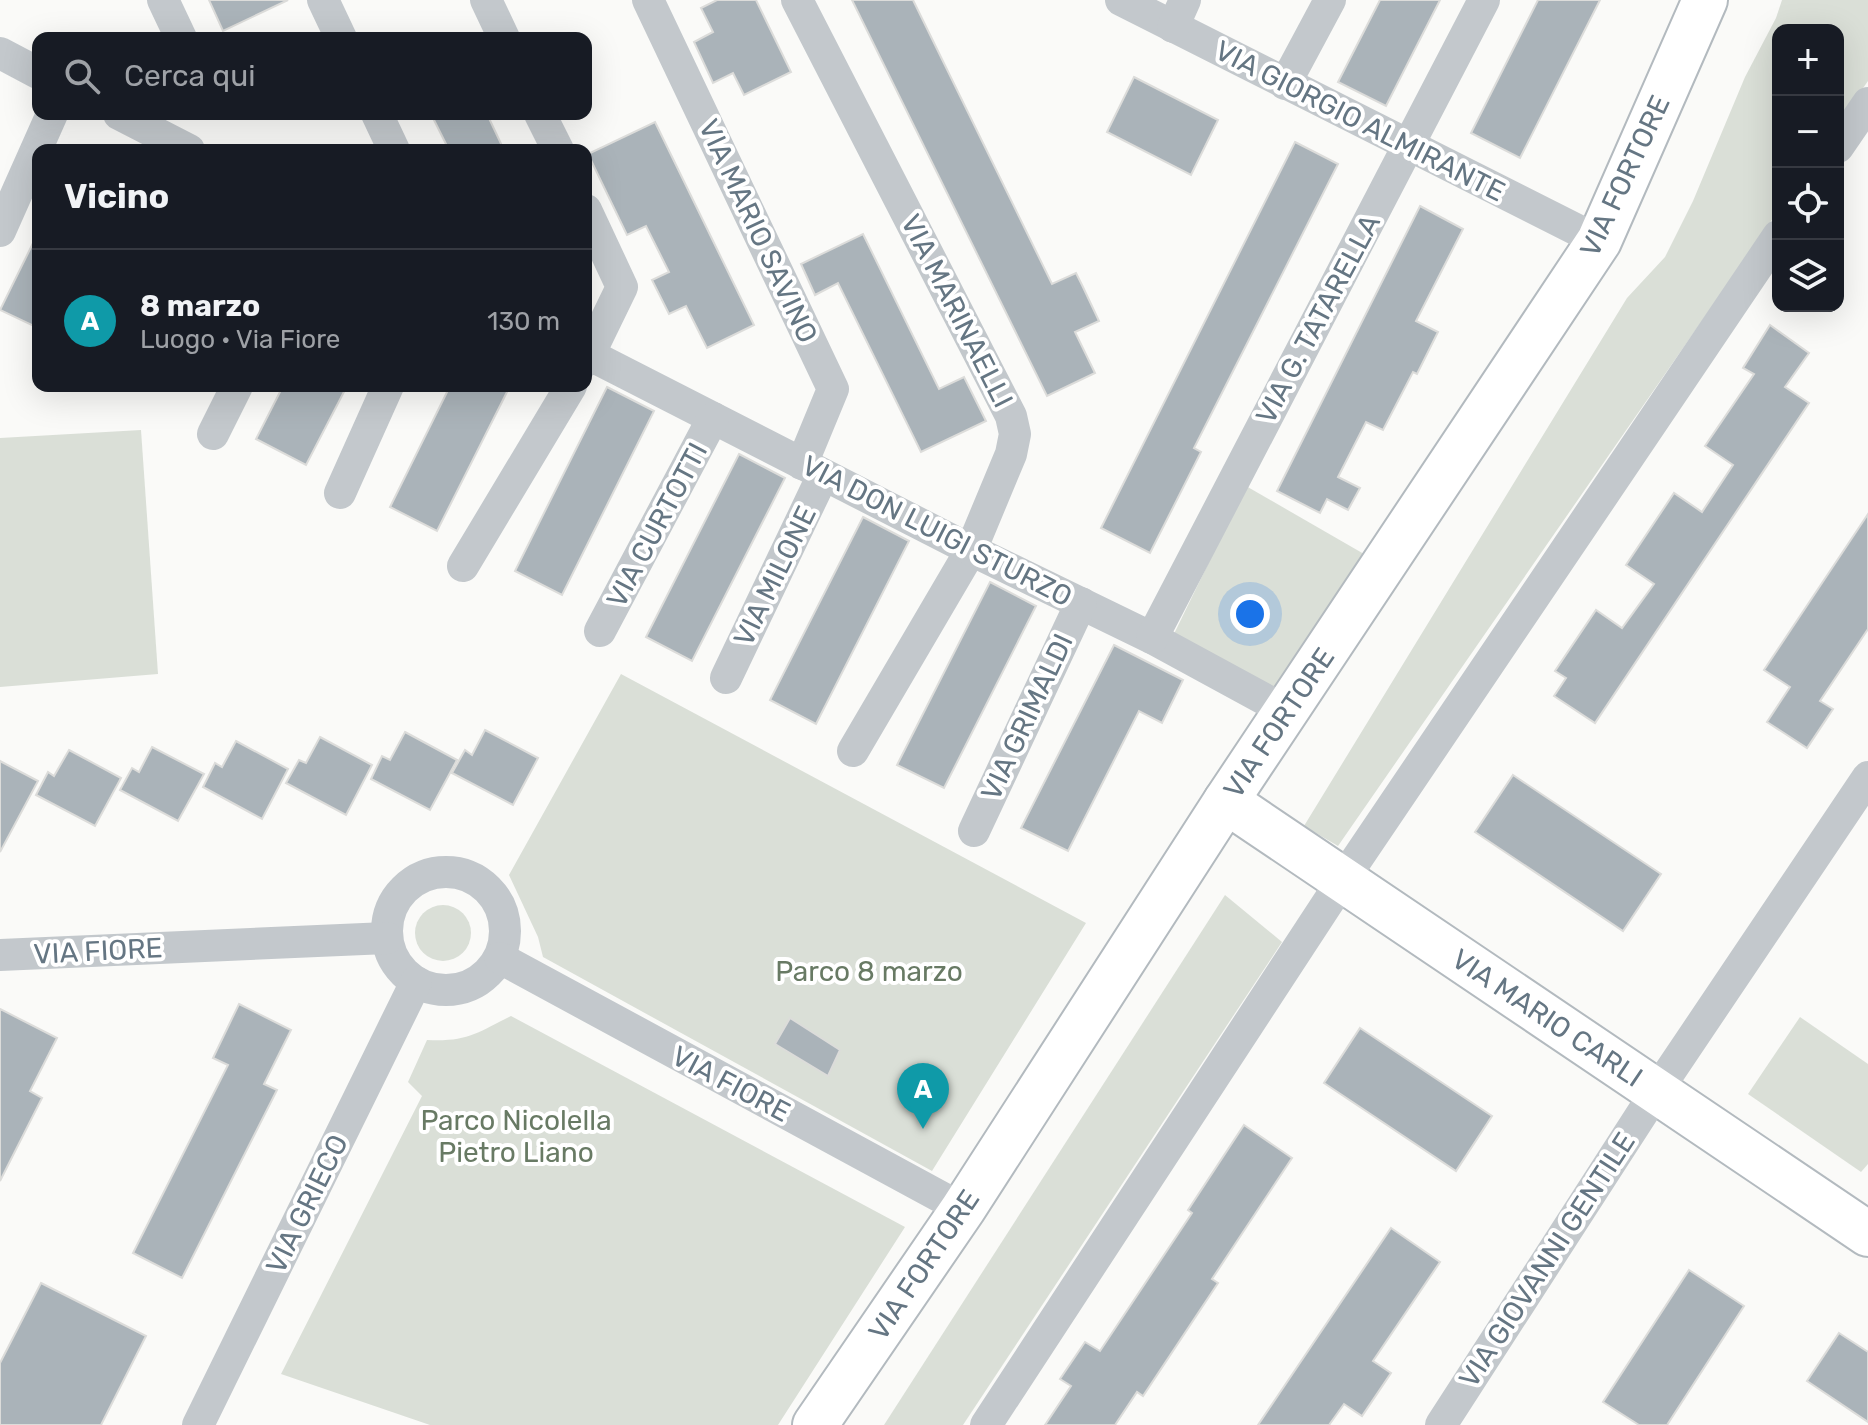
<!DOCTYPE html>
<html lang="it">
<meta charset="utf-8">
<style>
:root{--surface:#171b24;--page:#242831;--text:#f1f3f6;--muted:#9ea1a6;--line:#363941;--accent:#e4572e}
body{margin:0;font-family:Rubik,sans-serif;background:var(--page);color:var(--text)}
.controls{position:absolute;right:24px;top:24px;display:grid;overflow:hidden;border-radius:16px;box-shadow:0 8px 32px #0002}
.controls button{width:72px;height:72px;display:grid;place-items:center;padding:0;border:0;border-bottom:2px solid var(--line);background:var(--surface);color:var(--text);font:40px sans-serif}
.you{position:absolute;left:1250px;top:614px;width:28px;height:28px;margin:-20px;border:6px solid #fff;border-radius:50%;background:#1a73e8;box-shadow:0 0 0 12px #1a73e833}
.badge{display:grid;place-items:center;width:52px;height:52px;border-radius:50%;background:var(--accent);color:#fff;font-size:26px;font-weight:700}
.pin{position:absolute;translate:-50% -66px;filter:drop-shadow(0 2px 4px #0008)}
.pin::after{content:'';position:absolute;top:42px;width:28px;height:24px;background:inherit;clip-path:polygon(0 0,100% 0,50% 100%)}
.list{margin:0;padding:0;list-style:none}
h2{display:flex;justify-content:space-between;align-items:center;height:104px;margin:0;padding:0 32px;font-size:34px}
h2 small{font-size:26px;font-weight:400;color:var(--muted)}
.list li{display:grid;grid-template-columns:52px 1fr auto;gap:24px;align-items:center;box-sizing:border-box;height:144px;padding:0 32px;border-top:2px solid var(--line)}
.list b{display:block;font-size:30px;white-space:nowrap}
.list p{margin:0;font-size:26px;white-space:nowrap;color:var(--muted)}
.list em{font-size:26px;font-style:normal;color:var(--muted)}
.icon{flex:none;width:44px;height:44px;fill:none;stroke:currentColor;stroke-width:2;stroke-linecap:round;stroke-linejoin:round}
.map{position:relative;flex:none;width:1868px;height:1425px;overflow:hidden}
.search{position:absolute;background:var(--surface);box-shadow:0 8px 32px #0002;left:32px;top:32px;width:560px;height:88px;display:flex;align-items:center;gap:20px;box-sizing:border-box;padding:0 28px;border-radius:16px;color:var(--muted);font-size:30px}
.panel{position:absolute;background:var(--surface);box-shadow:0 8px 32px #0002;left:32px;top:144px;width:560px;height:248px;border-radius:16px}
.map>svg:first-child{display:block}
.green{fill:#dadfd7}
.building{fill:#aab3b9;stroke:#dcdcda;stroke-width:2}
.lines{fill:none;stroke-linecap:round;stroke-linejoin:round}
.secondary-casing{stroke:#b3babf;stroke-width:48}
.street{stroke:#c3c8cc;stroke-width:32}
.secondary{stroke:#fff;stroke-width:44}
.labels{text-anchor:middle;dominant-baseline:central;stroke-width:8;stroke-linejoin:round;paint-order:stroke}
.street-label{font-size:28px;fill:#657683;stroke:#fff}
.park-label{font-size:28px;fill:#687a64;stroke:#fff}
</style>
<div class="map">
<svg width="1868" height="1425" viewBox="0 0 1868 1425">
<rect width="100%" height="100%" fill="#fafaf8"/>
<g class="green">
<path d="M1782 0H1868V81L1838 124V30H1778V211L1338 846 1304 826 1627 298 1665 257 1693 201 1745 77 1776 18Z"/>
<path d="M141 430 158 674 0 687V438Z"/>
<path d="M1246 486 1364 554 1271 694 1172 638Z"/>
<path d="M621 674 1086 923 932 1171 543 957 538 937 509 875Z"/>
<path d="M1225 895 1282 942 963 1425H884Z"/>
<circle cx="443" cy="933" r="28"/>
<path d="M511 1016 905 1227 778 1425H430L281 1374 422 1096 408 1082 427 1040C467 1042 477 1033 511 1016Z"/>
<path d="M1800 1017 1868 1064V1164L1861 1172 1748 1094Z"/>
</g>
<g class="building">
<path d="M209 0H288L223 31Z"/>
<path d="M717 0H756L791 72 744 95 733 73 713 83 694 42 713 32 701 8Z"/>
<path d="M852 0H913L1052 284 1076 273 1082 285 1099 321 1075 332 1095 373 1047 396Z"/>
<path d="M1380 0H1440L1386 106 1338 82Z"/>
<path d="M1538 0H1600L1520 158 1471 133Z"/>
<path d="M1134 77 1218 120 1191 175 1107 132Z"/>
<path d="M431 114H487L504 150H449Z"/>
<path d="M655 122 754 325 707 348 686 306 669 314 652 280 669 272 646 226 627 235 588 154Z"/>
<path d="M1295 142 1338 164 1194 448 1201 452 1150 553 1101 528Z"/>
<path d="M1420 206 1463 229 1416 321 1438 332 1417 374 1413 372 1383 430 1366 422 1338 477 1360 488 1348 510 1327 499 1320 513 1277 491Z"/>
<path d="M38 233V328L0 310Z"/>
<path d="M863 234 939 389 964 377 986 421 921 452 838 283 815 295 801 264Z"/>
<path d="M1770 325 1809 353 1785 387 1809 403 1595 723 1554 696 1566 678 1555 671 1596 610 1622 628 1654 584 1626 565 1674 493 1702 512 1733 465 1705 446 1754 374 1743 368Z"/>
<path d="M283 386H347L306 465 256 439Z"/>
<path d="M450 386H510L437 531 390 507Z"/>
<path d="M607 387 654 411 562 595 515 571Z"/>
<path d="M739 454 785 478 692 661 646 637Z"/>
<path d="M1868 514V629L1820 701 1833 709 1807 748 1767 722 1790 687 1764 670Z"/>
<path d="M863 517 909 541 816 724 770 700Z"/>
<path d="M990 582 1036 606 944 788 897 765Z"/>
<path d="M1114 645 1183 680 1162 723 1139 711 1068 851 1021 828Z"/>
<path d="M485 730 538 758 513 805 452 773 465 750 472 755Z"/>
<path d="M405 732 457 760 430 810 371 779 382 756 390 760Z"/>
<path d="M320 737 372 765 346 815 286 783 299 760 306 763Z"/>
<path d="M236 741 288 769 262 819 203 787 215 763 222 767Z"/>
<path d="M152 747 204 774 178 821 120 790 132 768 139 772Z"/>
<path d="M69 750 121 778 95 826 36 795 48 772 54 776Z"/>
<path d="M0 761 38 781 0 852Z"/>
<path d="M1513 775 1661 874 1623 931 1475 832Z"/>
<path d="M239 1004 291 1030 264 1084 277 1090 182 1278 133 1253 228 1065 213 1058Z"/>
<path d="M0 1009 57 1038 30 1091 42 1098 0 1181Z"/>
<path d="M790 1018 840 1050 828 1076 775 1044Z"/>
<path d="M1360 1028 1492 1116 1456 1171 1324 1083Z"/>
<path d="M1244 1125 1292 1158 1212 1279 1218 1283 1143 1396 1137 1392 1115 1425H1045L1071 1386 1060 1379 1085 1342 1100 1351 1192 1213 1188 1210Z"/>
<path d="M1391 1228 1440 1262 1373 1361 1391 1373 1362 1416 1344 1404 1329 1425H1258Z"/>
<path d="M1689 1270 1744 1306 1667 1425H1639L1603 1402Z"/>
<path d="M41 1283 146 1336 101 1425H0V1363Z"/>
<path d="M1839 1333 1868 1352V1422L1807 1381Z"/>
</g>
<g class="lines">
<g class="secondary-casing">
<g id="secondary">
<path d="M1226 801 1868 1234"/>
<path d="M815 1425 963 1209 1226 801 1599 241 1705 0"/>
</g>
</g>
<g class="street">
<path d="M163 0 181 38"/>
<path d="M323 0 341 38"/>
<path d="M486 0 504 38"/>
<path d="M648 0 833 389 802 464"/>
<path d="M797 0 1011 416 1015 434 1011 454 971 550 853 751"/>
<path d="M1121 0 1599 241"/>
<path d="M1173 27 1185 0"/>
<path d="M0 53 38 73"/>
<path d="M1285 84 1330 0"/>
<path d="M119 114 189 150"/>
<path d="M377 114 394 150"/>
<path d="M540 114 558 150"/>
<path d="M1838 147 1868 103"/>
<path d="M586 210 622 287 586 361"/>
<path d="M0 231 52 114"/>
<path d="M586 353 971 550 1152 638 1288 712"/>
<path d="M213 434 237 386"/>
<path d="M340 493 388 386"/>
<path d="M463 566 571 386"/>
<path d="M600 631 713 418"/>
<path d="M1152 638 1484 0"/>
<path d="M726 678 823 475"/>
<path d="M974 831 1081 603"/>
<circle cx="446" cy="931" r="59"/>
<path d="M0 955 387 938"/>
<path d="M500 958 963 1209"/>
<path d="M198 1425 416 982"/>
<path d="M986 1425 1342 881 1778 236"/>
<path d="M1441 1425 1656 1092 1868 777"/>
</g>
<use href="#secondary" class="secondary"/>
</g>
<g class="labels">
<g class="street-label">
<text transform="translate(1360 121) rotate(27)">VIA GIORGIO ALMIRANTE</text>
<text transform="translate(1625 176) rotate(-65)">VIA FORTORE</text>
<text transform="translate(758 231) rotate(65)">VIA MARIO SAVINO</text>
<text transform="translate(957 311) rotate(63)">VIA MARINAELLI</text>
<text transform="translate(1318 319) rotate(-62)">VIA G. TATARELLA</text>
<text transform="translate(657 525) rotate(-62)">VIA CURTOTTI</text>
<text transform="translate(937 531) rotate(27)">VIA DON LUIGI STURZO</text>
<text transform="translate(775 576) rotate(-64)">VIA MILONE</text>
<text transform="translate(1027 717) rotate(-65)">VIA GRIMALDI</text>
<text transform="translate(1279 723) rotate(-56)">VIA FORTORE</text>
<text transform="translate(98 951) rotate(-3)">VIA FIORE</text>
<text transform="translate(1547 1018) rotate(34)">VIA MARIO CARLI</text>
<text transform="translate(731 1084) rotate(28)">VIA FIORE</text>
<text transform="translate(307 1204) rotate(-64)">VIA GRIECO</text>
<text transform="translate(1547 1260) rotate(-57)">VIA GIOVANNI GENTILE</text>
<text transform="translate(924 1265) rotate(-56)">VIA FORTORE</text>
</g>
<g class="park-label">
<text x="869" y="971">Parco 8 marzo</text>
<text x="516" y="1120">Parco Nicolella<tspan x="516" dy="32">Pietro Liano</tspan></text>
</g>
</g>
</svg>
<div class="controls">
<button>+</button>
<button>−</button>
<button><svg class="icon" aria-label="locate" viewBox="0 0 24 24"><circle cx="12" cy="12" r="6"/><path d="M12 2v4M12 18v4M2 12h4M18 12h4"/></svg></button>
<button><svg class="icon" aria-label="layers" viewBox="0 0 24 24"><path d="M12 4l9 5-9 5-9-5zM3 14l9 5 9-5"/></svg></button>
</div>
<div class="you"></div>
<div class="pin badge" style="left:923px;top:1129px;background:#0f9aa8">A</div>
<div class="search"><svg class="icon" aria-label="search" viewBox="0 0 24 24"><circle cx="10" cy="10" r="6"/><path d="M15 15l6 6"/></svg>Cerca qui</div>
<section class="panel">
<h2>Vicino<small></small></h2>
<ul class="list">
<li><span class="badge" style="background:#0f9aa8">A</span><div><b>8 marzo</b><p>Luogo · Via Fiore</p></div><em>130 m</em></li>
</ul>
</section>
</div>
